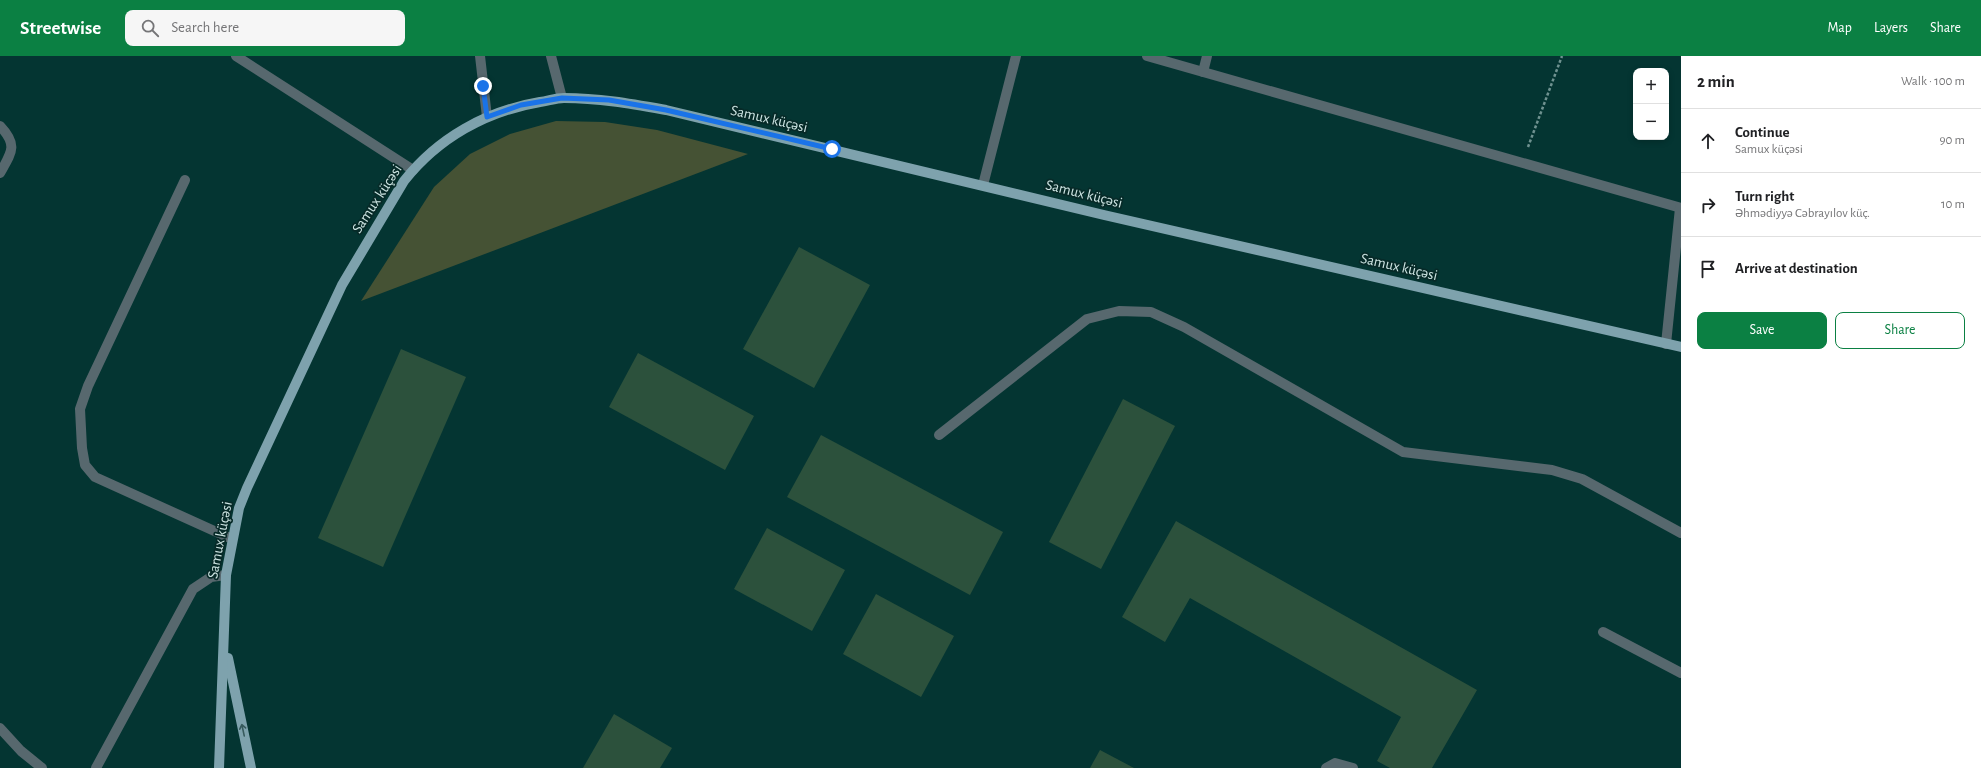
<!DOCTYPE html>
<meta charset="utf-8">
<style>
:root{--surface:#fff;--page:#f6f6f6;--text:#202124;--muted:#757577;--line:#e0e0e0;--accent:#0b8043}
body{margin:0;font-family:"Alegreya Sans",sans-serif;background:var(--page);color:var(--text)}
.controls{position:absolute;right:12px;top:12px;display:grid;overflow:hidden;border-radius:8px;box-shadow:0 2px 6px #0003}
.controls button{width:36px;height:36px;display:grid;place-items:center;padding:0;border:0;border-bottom:1px solid var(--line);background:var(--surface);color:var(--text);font:20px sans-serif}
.stop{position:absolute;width:12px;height:12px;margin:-9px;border:3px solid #1a73e8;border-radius:50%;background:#fff}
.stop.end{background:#1a73e8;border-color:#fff;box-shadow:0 1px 4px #0008}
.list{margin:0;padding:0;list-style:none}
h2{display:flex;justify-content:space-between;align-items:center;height:52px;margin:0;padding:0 16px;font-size:17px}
h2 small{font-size:13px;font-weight:400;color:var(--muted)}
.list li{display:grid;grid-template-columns:26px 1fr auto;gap:12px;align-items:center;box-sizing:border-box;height:64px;padding:0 16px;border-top:1px solid var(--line)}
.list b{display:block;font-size:15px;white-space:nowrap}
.list p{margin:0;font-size:13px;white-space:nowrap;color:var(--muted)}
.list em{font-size:13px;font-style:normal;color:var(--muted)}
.actions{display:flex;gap:8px;padding:12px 16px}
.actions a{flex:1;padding:9px 0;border:1px solid var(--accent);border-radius:8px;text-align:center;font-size:14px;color:var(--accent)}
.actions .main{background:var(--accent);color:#fff}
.icon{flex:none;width:22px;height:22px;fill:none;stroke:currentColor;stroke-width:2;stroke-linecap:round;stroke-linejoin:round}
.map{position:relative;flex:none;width:1681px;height:712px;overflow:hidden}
header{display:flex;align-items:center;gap:24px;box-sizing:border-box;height:56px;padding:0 20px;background:var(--accent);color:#fff}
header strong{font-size:19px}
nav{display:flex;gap:22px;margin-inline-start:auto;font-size:14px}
.search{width:280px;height:36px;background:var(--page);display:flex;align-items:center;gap:10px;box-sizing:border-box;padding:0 14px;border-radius:8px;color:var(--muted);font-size:15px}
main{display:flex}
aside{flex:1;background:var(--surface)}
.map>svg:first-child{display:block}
.green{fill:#455234}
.building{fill:#2c513c}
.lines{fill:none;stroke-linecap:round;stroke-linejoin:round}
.path{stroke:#6f9290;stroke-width:2.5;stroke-dasharray:3 2;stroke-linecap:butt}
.minor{stroke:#57686e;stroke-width:10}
.major{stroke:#7ea2ad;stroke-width:10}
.oneway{stroke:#375a5d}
.route{stroke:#1a73e8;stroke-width:5}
.labels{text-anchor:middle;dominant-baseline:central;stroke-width:3.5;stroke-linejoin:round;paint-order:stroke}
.street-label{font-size:15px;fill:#cee5e3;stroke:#072a28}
</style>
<header>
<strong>Streetwise</strong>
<div class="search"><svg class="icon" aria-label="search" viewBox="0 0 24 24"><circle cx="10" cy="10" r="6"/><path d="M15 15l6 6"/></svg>Search here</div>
<nav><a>Map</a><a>Layers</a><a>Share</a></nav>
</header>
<main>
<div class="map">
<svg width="1681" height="712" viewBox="0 0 1681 712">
<rect width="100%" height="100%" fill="#043532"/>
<path class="green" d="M556 65 605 66 657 74 748 98 361 245 434 131 470 98 510 78Z"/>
<g class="building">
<path d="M799 191 870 229 814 332 743 293Z"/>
<path d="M401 293 466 321 383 511 318 482Z"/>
<path d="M638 297 754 360 725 414 609 351Z"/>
<path d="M1123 343 1175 370 1101 513 1049 486Z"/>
<path d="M821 379 1003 476 970 539 787 441Z"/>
<path d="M1176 465 1477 634 1432 712H1390L1377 705 1401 661 1190 542 1165 586 1122 561Z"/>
<path d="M767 472 845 514 812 575 734 533Z"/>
<path d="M876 538 954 580 921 641 843 598Z"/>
<path d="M614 658 672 692 660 712H583Z"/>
<path d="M1100 694 1134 712H1090Z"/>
</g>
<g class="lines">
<path class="path" d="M1528 91 1562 0"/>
<g class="minor">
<path d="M236 0 413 114"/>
<path d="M480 0 487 61"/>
<path d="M551 0 562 42"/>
<path d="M1147 0 1681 152"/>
<path d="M1203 16 1207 0"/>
<path d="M0 70C18 89 12 96 0 117"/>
<path d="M185 124 88 330 80 353 82 392 85 409 95 421 232 483"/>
<path d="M983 129 1016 0"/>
<path d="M1666 288 1680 152"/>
<path d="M939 379 1087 263 1119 255 1151 256 1184 271 1403 396 1552 414 1582 423 1681 477"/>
<path d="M1603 576 1681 617"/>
<path d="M0 672 21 695 42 712"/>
<path d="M96 712 193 533 211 521 226 519"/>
<path d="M1326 712 1335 707 1353 712"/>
</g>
<g class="major">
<path d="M228 602 251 712"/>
<path d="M219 712 226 519 239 452 247 432 342 229 404 125C438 82 486 55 540 46 548 45 556 42 564 42 599 42 632 48 666 54L1104 159 1681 291"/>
</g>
</g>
<defs><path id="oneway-shaft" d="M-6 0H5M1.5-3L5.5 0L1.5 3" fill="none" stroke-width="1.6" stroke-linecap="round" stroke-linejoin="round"/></defs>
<use class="oneway" href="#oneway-shaft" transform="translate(243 674) rotate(-102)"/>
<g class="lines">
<path class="route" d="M483 30 487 61 521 49 562 42 609 44 666 54 832 93"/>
</g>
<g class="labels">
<g class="street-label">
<text transform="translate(769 63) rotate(13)">Samux küçəsi</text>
<text transform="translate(1084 138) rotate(14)">Samux küçəsi</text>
<text transform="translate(377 143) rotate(-57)">Samux küçəsi</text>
<text transform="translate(1399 211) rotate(13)">Samux küçəsi</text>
<text transform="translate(220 484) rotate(-79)">Samux küçəsi</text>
</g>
</g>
</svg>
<div class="controls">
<button>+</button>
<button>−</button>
</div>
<div class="stop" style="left:832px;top:93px"></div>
<div class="stop end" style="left:483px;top:30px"></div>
</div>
<aside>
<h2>2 min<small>Walk · 100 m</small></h2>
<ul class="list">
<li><svg class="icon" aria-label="ahead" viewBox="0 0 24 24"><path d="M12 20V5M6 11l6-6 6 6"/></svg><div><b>Continue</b><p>Samux küçəsi</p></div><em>90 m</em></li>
<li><svg class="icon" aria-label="right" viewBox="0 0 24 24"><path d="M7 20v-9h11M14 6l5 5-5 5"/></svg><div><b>Turn right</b><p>Əhmədiyyə Cəbrayılov küç.</p></div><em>10 m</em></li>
<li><svg class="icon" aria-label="arrive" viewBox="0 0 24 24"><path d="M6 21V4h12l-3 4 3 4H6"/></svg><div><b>Arrive at destination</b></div></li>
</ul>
<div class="actions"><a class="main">Save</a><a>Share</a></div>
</aside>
</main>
